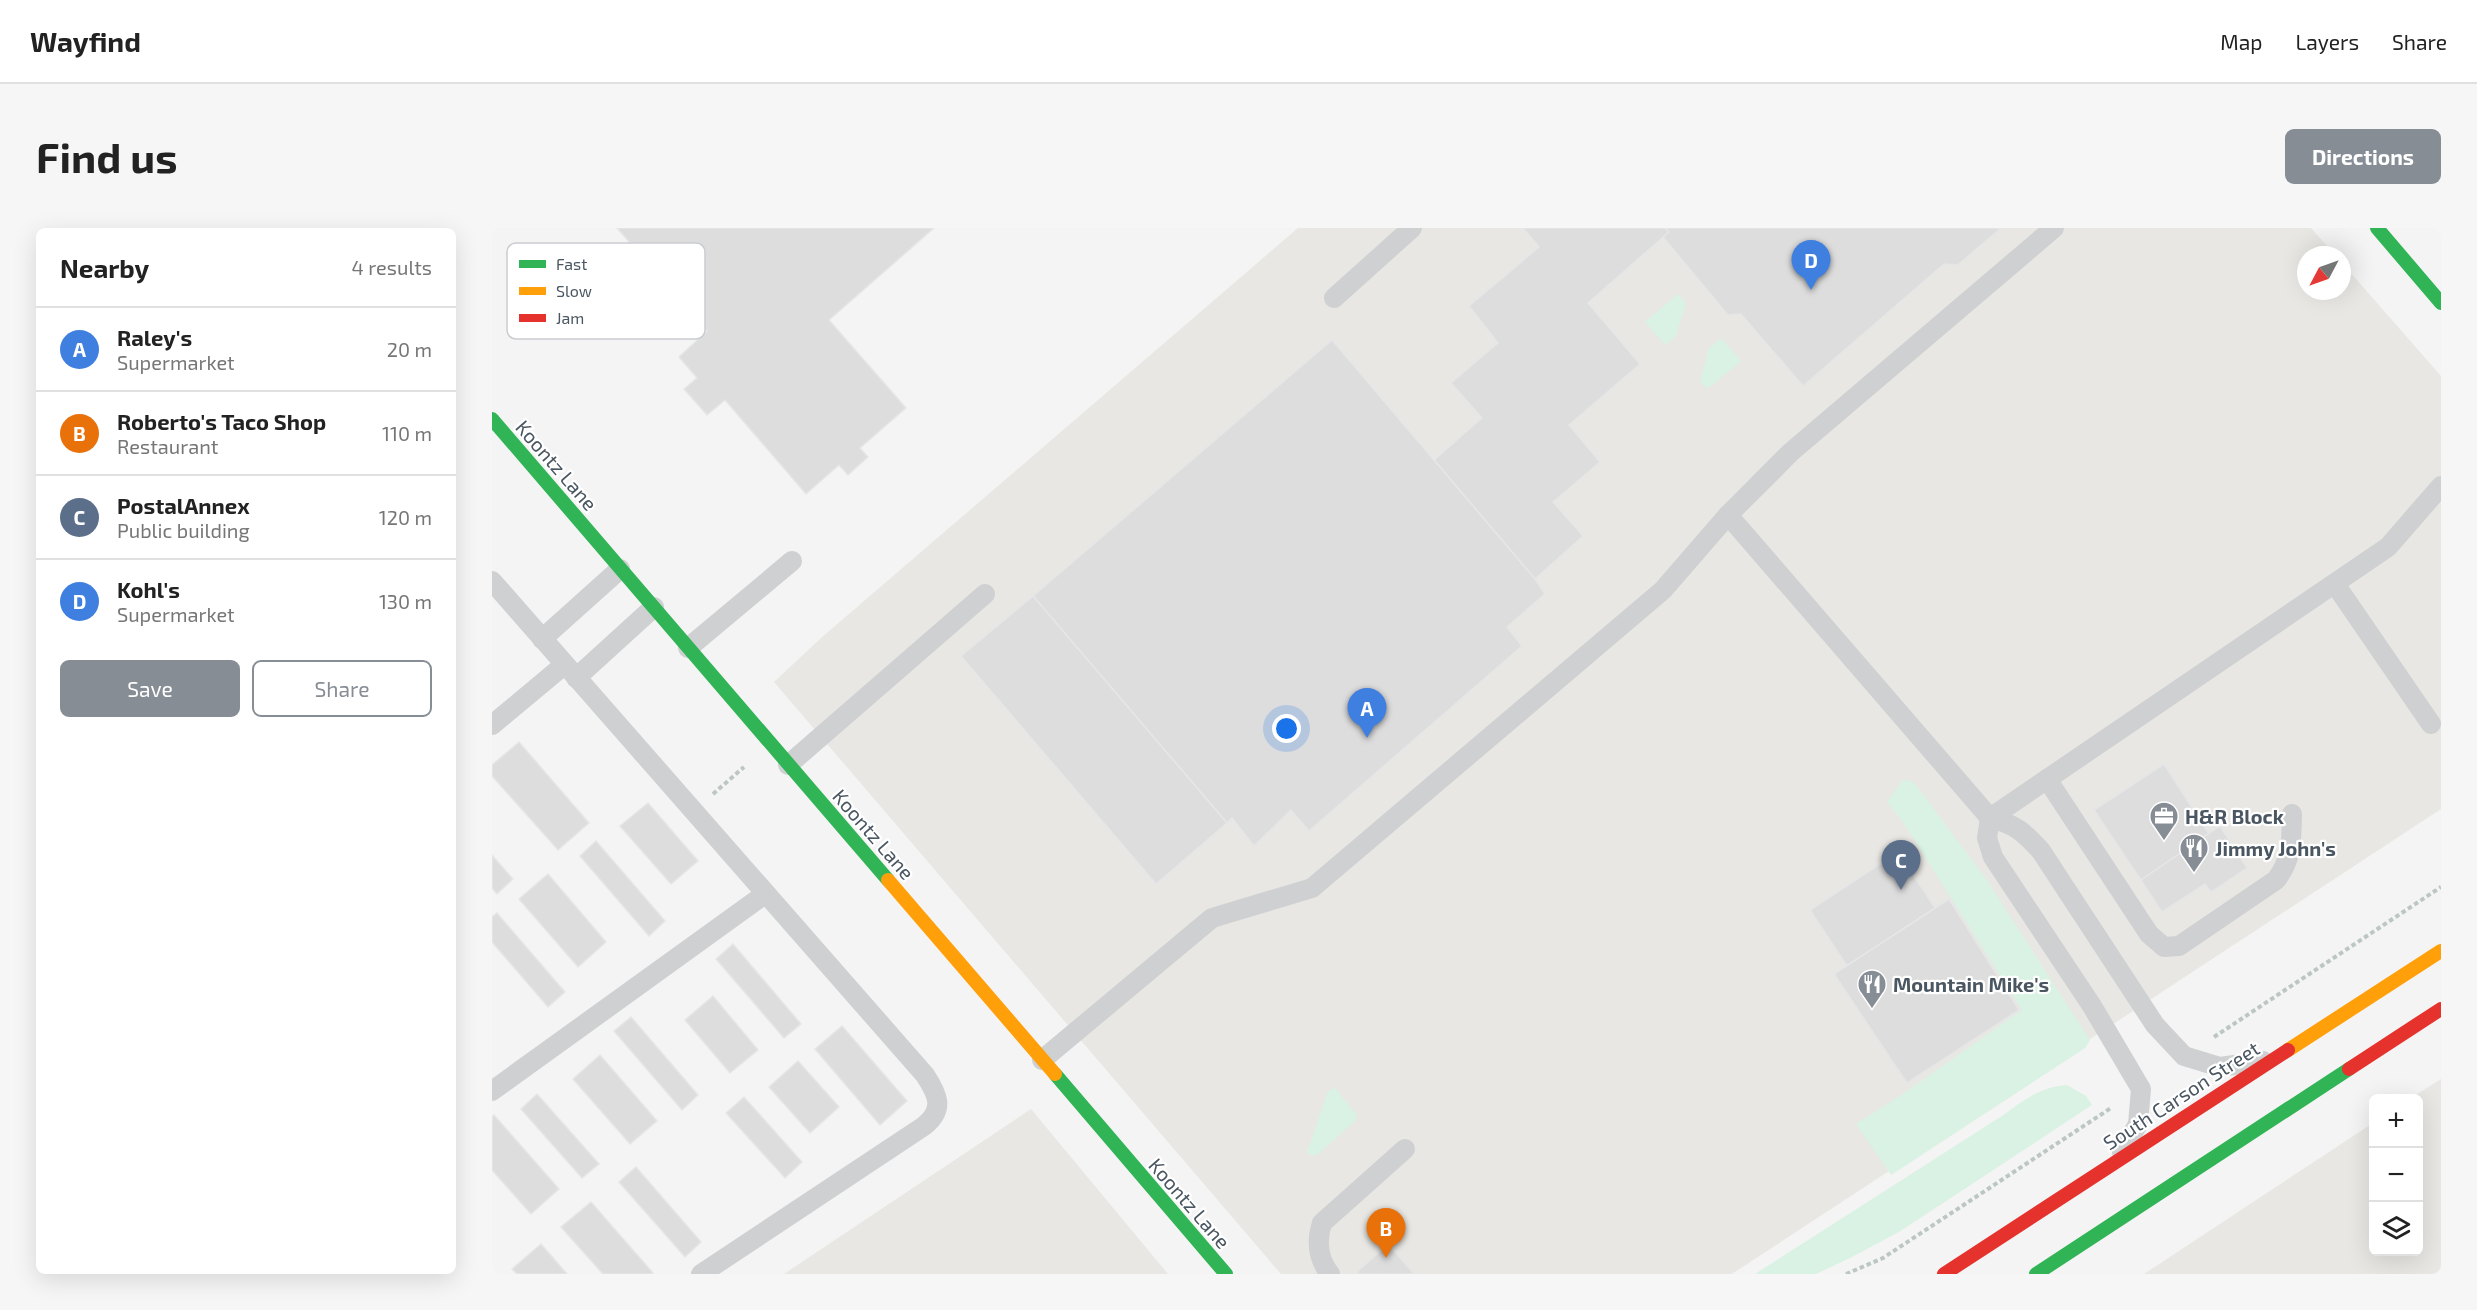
<!DOCTYPE html>
<meta charset="utf-8">
<style>
:root{--surface:#fff;--page:#f6f6f6;--text:#222;--muted:#767676;--line:#e0e0e0;--accent:#868d94}
body{margin:0;font-family:"Exo 2",sans-serif;background:var(--page);color:var(--text)}
.controls{position:absolute;right:18px;bottom:18px;display:grid;overflow:hidden;border-radius:9px;box-shadow:0 6px 24px #0002}
.controls button{width:54px;height:54px;display:grid;place-items:center;padding:0;border:0;border-bottom:2px solid var(--line);background:var(--surface);color:var(--text);font:30px sans-serif}
.compass{position:absolute;left:1805px;top:18px;width:54px;height:54px;border-radius:50%;background:var(--surface);box-shadow:0 6px 24px #0002;rotate:229deg}
.you{position:absolute;left:795px;top:501px;width:21px;height:21px;margin:-15px;border:4px solid #fff;border-radius:50%;background:#1a73e8;box-shadow:0 0 0 9px #1a73e833}
.badge{display:grid;place-items:center;width:39px;height:39px;border-radius:50%;background:var(--accent);color:#fff;font-size:20px;font-weight:700}
.pin{position:absolute;translate:-50% -50px;filter:drop-shadow(0 2px 3px #0008)}
.pin::after{content:'';position:absolute;top:32px;width:21px;height:18px;background:inherit;clip-path:polygon(0 0,100% 0,50% 100%)}
.list{margin:0;padding:0;list-style:none}
h2{display:flex;justify-content:space-between;align-items:center;height:78px;margin:0;padding:0 24px;font-size:26px}
h2 small{font-size:20px;font-weight:400;color:var(--muted)}
.list li{display:grid;grid-template-columns:39px 1fr auto;gap:18px;align-items:center;box-sizing:border-box;height:84px;padding:0 24px;border-top:2px solid var(--line)}
.list b{display:block;font-size:22px;white-space:nowrap}
.list p{margin:0;font-size:20px;white-space:nowrap;color:var(--muted)}
.list em{font-size:20px;font-style:normal;color:var(--muted)}
.actions{display:flex;gap:12px;padding:18px 24px}
.actions a{flex:1;padding:14px 0;border:2px solid var(--accent);border-radius:9px;text-align:center;font-size:21px;color:var(--accent)}
.actions .main{background:var(--accent);color:#fff}
.icon{flex:none;width:33px;height:33px;fill:none;stroke:currentColor;stroke-width:2;stroke-linecap:round;stroke-linejoin:round}
.map{position:relative;flex:none;width:1949px;height:1046px;overflow:hidden;border-radius:9px}
header{display:flex;align-items:center;gap:36px;box-sizing:border-box;height:84px;padding:0 30px;background:var(--surface);border-bottom:2px solid var(--line)}
header strong{font-size:28px}
nav{display:flex;gap:33px;margin-inline-start:auto;font-size:21px}
.intro{display:flex;align-items:center;justify-content:space-between;box-sizing:border-box;height:144px;padding:0 36px}
h1{margin:0;font-size:42px}
.button{padding:15px 27px;border-radius:9px;background:var(--accent);color:#fff;font-size:21px;font-weight:700}
main{display:flex;gap:36px;padding:0 36px}
aside{flex:1;background:var(--surface);border-radius:9px;box-shadow:0 6px 24px #0002}
.map>svg:first-child{display:block}
.commercial{fill:#e8e7e3}
.garden{fill:#d9f2e3}
.building{fill:#ddddde;stroke:#e5e6e7;stroke-width:1.5}
.lines{fill:none;stroke-linecap:round;stroke-linejoin:round}
.path{stroke:#bcc7c4;stroke-width:4;stroke-dasharray:4.5 3;stroke-linecap:butt}
.lane{stroke:#ced0d2;stroke-width:20}
.fast{stroke:#30b455;stroke-width:14}
.slow{stroke:#ff9f0a;stroke-width:14}
.jam{stroke:#e5322d;stroke-width:14}
.labels{text-anchor:middle;dominant-baseline:central;stroke-width:4.5;stroke-linejoin:round;paint-order:stroke}
.street-label{font-size:20px;fill:#4a5661;stroke:#fff}
.poi-label{font-size:20px;font-weight:bold;fill:#4a5661;stroke:#fff;text-anchor:start}
.key{fill:#fff;stroke:#c9ccd0;stroke-width:1.5}
.key-label{font-size:16px;fill:#4a5661}
</style>
<header>
<strong>Wayfind</strong>
<nav><a>Map</a><a>Layers</a><a>Share</a></nav>
</header>
<div class="intro"><h1>Find us</h1><a class="button">Directions</a></div>
<main>
<aside>
<h2>Nearby<small>4 results</small></h2>
<ul class="list">
<li><span class="badge" style="background:#3f7fe0">A</span><div><b>Raley's</b><p>Supermarket</p></div><em>20 m</em></li>
<li><span class="badge" style="background:#e8710a">B</span><div><b>Roberto's Taco Shop</b><p>Restaurant</p></div><em>110 m</em></li>
<li><span class="badge" style="background:#5c6f8a">C</span><div><b>PostalAnnex</b><p>Public building</p></div><em>120 m</em></li>
<li><span class="badge" style="background:#3f7fe0">D</span><div><b>Kohl's</b><p>Supermarket</p></div><em>130 m</em></li>
</ul>
<div class="actions"><a class="main">Save</a><a>Share</a></div>
</aside>
<div class="map">
<svg width="1949" height="1046" viewBox="0 0 1949 1046">
<rect width="100%" height="100%" fill="#f4f4f4"/>
<g class="commercial">
<path d="M806 0H1819L1843 27H1814V63H1850V35L1949 148V581L1240 1046H789L282 454 329 410Z"/>
<path d="M1949 851V1046H1652L1881 895 1882 1024H1926V870H1919Z"/>
<path d="M539 881 676 1046H292Z"/>
</g>
<g class="garden">
<path d="M1186 66 1194 75 1184 108 1173 117 1153 94Z"/>
<path d="M1229 110 1249 133 1215 161 1208 153 1217 120Z"/>
<path d="M1411 552 1420 553 1427 561 1494 651 1598 812 1593 820 1399 947 1364 896 1411 866 1530 782 1411 594 1395 574Z"/>
<path d="M1575 857 1594 868 1600 877 1407 1004 1358 1030 1324 1046H1263L1513 886C1533 871 1549 859 1575 857Z"/>
<path d="M843 860 865 887 864 892 825 927 819 928 815 924 836 863Z"/>
</g>
<g class="building">
<path d="M125 0H442L337 92 414 180 368 220 376 229 356 247 347 237 314 266 233 172 215 187 192 161 205 150 187 129 215 103Z"/>
<path d="M1031 0H1173L1177 4 1096 75 1148 136 1077 197 1108 234 1061 274 1091 308 1043 351 942 232 990 190 959 155 1006 115 977 78 1047 19Z"/>
<path d="M1173 0H1509L1466 37 1452 36 1311 158 1249 86 1236 87 1171 9 1177 4Z"/>
<path d="M840 112 1043 351 1053 366 1015 399 1030 418 817 603 799 582 762 618 740 590 735 595 541 368Z"/>
<path d="M541 368 735 595 664 656 469 428Z"/>
<path d="M27 514 97 595 66 622 0 548V537Z"/>
<path d="M1672 536 1717 606 1649 652 1602 582Z"/>
<path d="M156 575 206 633 179 656 128 598Z"/>
<path d="M1728 598 1755 640 1719 664 1713 656 1670 684 1649 652Z"/>
<path d="M104 613 173 693 157 708 88 628Z"/>
<path d="M1406 624 1443 680 1355 738 1318 682Z"/>
<path d="M0 627 21 651 5 666 0 660Z"/>
<path d="M56 646 114 714 86 739 27 671Z"/>
<path d="M1457 671 1527 782 1415 855 1342 746Z"/>
<path d="M5 685 73 764 56 779 0 714V689Z"/>
<path d="M241 716 309 796 292 810 224 731Z"/>
<path d="M221 768 266 822 238 845 193 792Z"/>
<path d="M139 789 206 867 190 882 122 803Z"/>
<path d="M350 798 415 873 388 897 323 821Z"/>
<path d="M108 827 165 893 138 916 81 851Z"/>
<path d="M306 833 347 879 318 905 277 859Z"/>
<path d="M45 866 107 936 90 950 29 881Z"/>
<path d="M252 869 310 934 293 950 234 885Z"/>
<path d="M2 887 67 961 39 986 0 942V889Z"/>
<path d="M144 939 209 1014 193 1029 127 954Z"/>
<path d="M99 974 161 1045 159 1046H111L69 999Z"/>
<path d="M49 1016 75 1046H25L20 1041Z"/>
<path d="M896 1016 922 1046H866L865 1044Z"/>
</g>
<g class="lines">
<g class="path">
<path d="M221 566 252 539"/>
<path d="M1722 809 1949 659"/>
<path d="M1354 1046 1391 1030 1619 880"/>
</g>
<g class="lane">
<path d="M842 70 920 0"/>
<path d="M1236 287 1498 590C1523 596 1532 604 1549 623L1663 797 1692 828 1728 839 1771 833"/>
<path d="M0 353 433 847C446 867 453 881 432 898L209 1046"/>
<path d="M1843 356 1939 496"/>
<path d="M50 411 128 341"/>
<path d="M196 420 300 333"/>
<path d="M84 450 162 379"/>
<path d="M0 497 72 437"/>
<path d="M296 537 493 366"/>
<path d="M1555 551 1657 706 1672 719 1687 718 1784 652C1801 630 1799 613 1800 586"/>
<path d="M550 832 720 690 820 660 1171 362 1236 287 1299 224 1562 0"/>
<path d="M0 863 273 666"/>
<path d="M1630 924 1646 896 1649 861 1600 778 1501 629 1495 610 1498 590 1896 319 1949 258"/>
<path d="M838 1046C826 1031 824 1014 830 995L913 921"/>
</g>
<g class="fast">
<path d="M1885 0 1949 75"/>
<path d="M0 191 396 652"/>
<path d="M563 846 734 1046"/>
<path d="M1544 1046 1857 841"/>
</g>
<g class="slow">
<path d="M396 652 563 846"/>
<path d="M1796 822 1949 723"/>
</g>
<g class="jam">
<path d="M1857 841 1949 781"/>
<path d="M1452 1046 1796 822"/>
</g>
</g>
<defs>
<g id="office-pin" transform="scale(1.5)"><path d="M0 17L-7.5 6A9.5 9.5 0 1 1 7.5 6Z" fill="#868d94" stroke="#fff"/><path d="M-6-3h4V-5.5h4V-3h4V5H-6ZM-1-4.5V-3h2v-1.5ZM-6 0V1H6V0Z" fill="#fff"/></g>
<g id="restaurant-pin" transform="scale(1.5)"><path d="M0 17L-7.5 6A9.5 9.5 0 1 1 7.5 6Z" fill="#868d94" stroke="#fff"/><path d="M-5-6h1v4h1v-4h1v4h1v-4h1v5L-1.5 .5V6h-2V.5L-5-1ZM5-6V6H3V1.5H1.5Q1.5-4 5-6Z" fill="#fff"/></g>
</defs>
<g fill-rule="evenodd">
<use href="#office-pin" x="1672" y="588"/>
<use href="#restaurant-pin" x="1702" y="620"/>
<use href="#restaurant-pin" x="1380" y="756"/>
</g>
<g class="labels">
<g class="street-label">
<text transform="translate(65 237) rotate(49)">Koontz Lane</text>
<text transform="translate(382 606) rotate(49)">Koontz Lane</text>
<text transform="translate(1689 867) rotate(-33)">South Carson Street</text>
<text transform="translate(698 975) rotate(49)">Koontz Lane</text>
</g>
<g class="poi-label">
<text x="1693" y="588">H&amp;R Block</text>
<text x="1723" y="620">Jimmy John's</text>
<text x="1401" y="756">Mountain Mike's</text>
</g>
</g>
<rect x="15" y="15" width="198" height="96" rx="9" class="key"/>
<rect x="27" y="32" width="27" height="8" fill="#30b455"/>
<rect x="27" y="59" width="27" height="8" fill="#ff9f0a"/>
<rect x="27" y="86" width="27" height="8" fill="#e5322d"/>
<g class="key-label">
<text x="64" y="42">Fast</text>
<text x="64" y="69">Slow</text>
<text x="64" y="96">Jam</text>
</g>
</svg>
<div class="controls">
<button>+</button>
<button>−</button>
<button><svg class="icon" aria-label="layers" viewBox="0 0 24 24"><path d="M12 4l9 5-9 5-9-5zM3 14l9 5 9-5"/></svg></button>
</div>
<svg class="compass" viewBox="-18 -18 36 36"><path d="M0-13l5 13h-10z" fill="#e53935"/><path d="M0 13l5-13h-10z" fill="#767676"/></svg>
<div class="you"></div>
<div class="pin badge" style="left:875px;top:510px;background:#3f7fe0">A</div>
<div class="pin badge" style="left:894px;top:1030px;background:#e8710a">B</div>
<div class="pin badge" style="left:1409px;top:662px;background:#5c6f8a">C</div>
<div class="pin badge" style="left:1319px;top:62px;background:#3f7fe0">D</div>
</div>
</main>
